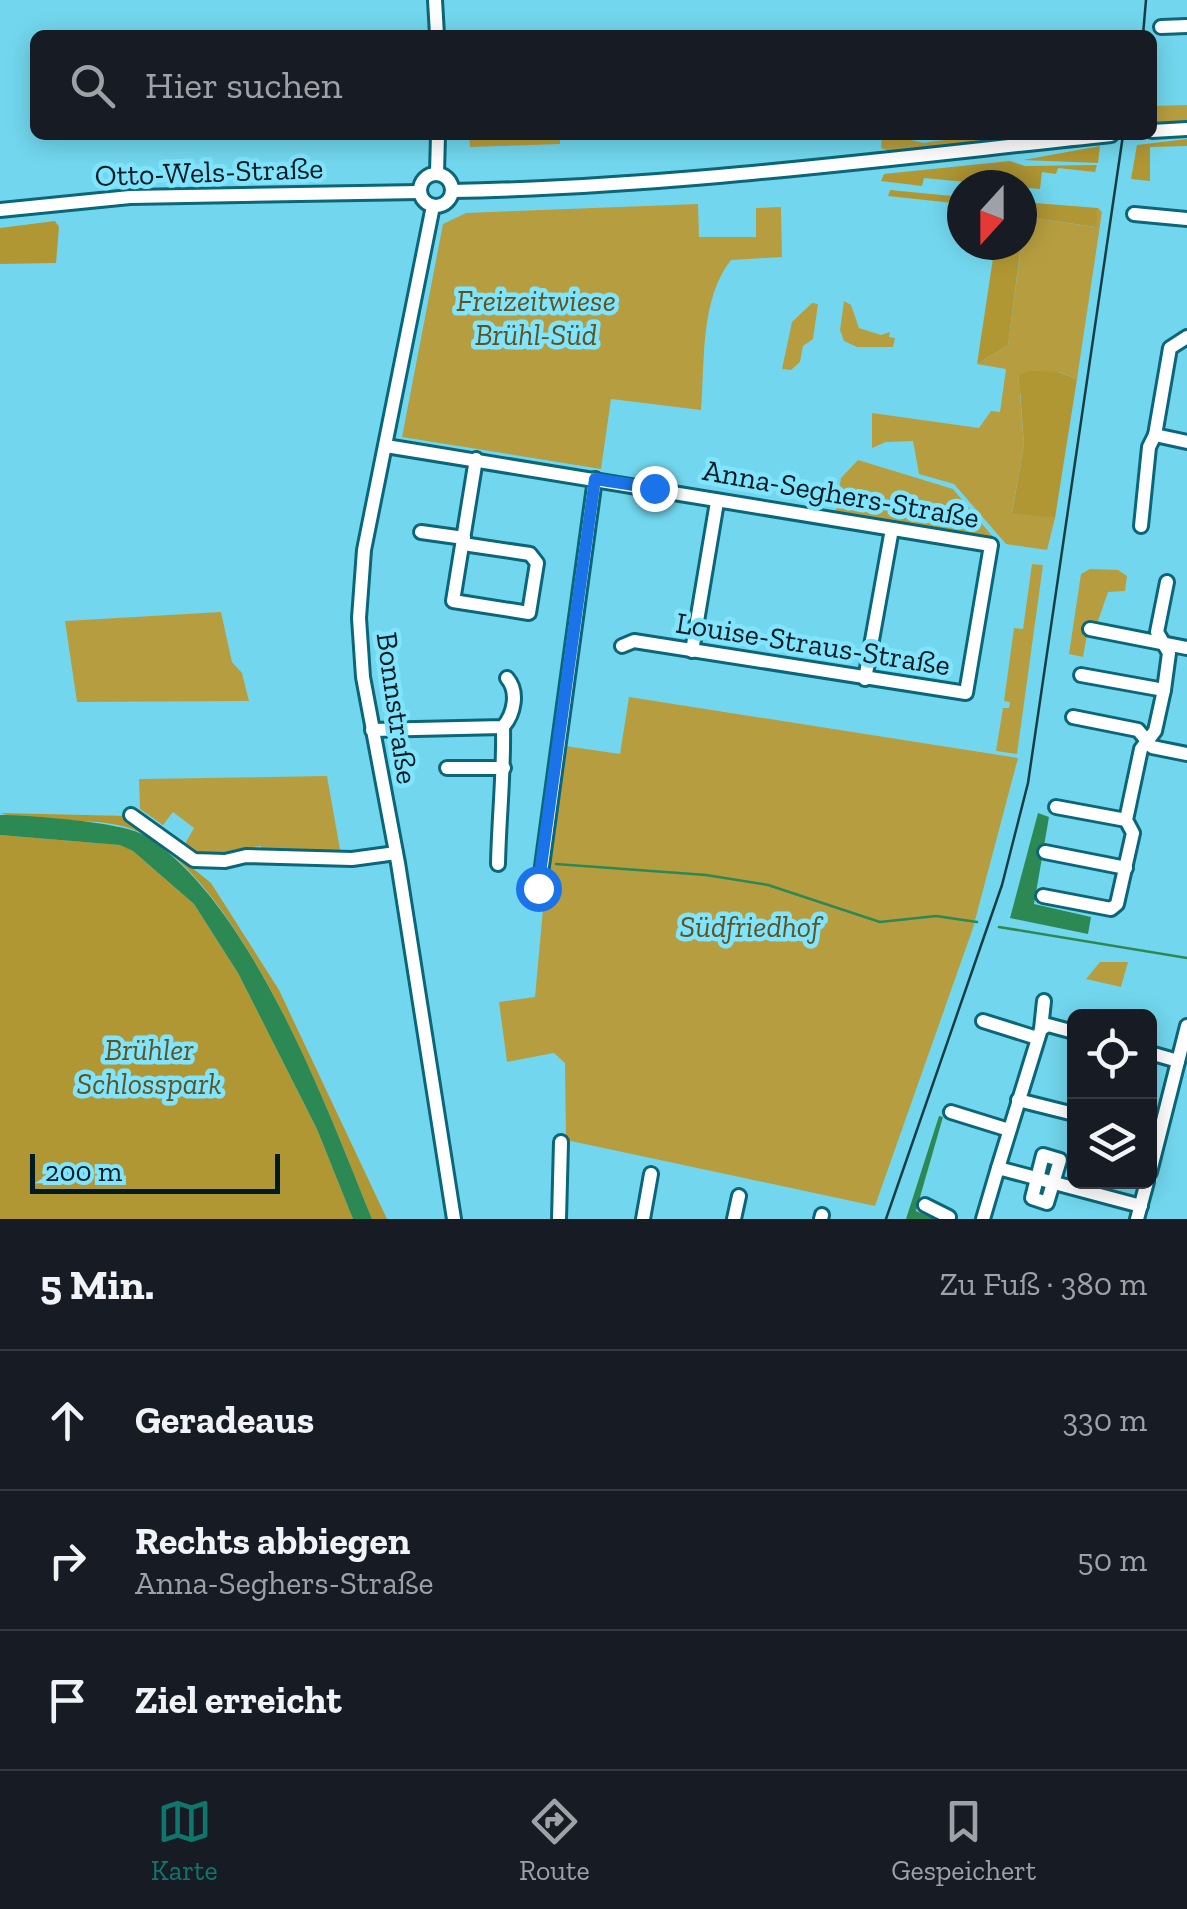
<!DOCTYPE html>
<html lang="de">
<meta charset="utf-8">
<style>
:root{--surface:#171b24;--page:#242831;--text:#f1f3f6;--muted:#9ea1a6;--line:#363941;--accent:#0f766e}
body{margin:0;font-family:"Zilla Slab",serif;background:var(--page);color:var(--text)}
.controls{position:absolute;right:30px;bottom:30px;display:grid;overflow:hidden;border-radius:15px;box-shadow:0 5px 25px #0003}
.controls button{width:90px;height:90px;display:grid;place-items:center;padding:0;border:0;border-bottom:2px solid var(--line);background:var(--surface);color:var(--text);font:50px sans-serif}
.compass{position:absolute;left:947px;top:170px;width:90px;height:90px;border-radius:50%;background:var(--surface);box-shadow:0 5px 25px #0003;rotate:201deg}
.scale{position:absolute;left:30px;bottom:25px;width:250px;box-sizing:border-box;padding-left:10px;border:5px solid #001b21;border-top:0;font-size:28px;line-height:35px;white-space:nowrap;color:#001b21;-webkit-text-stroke:8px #7fe4fc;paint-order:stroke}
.stop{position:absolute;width:30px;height:30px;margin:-22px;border:8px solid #1a73e8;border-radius:50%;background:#fff}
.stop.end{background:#1a73e8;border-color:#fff;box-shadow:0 2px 10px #0008}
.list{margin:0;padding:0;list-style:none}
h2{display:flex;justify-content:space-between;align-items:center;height:130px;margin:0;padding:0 40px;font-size:42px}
h2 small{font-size:32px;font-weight:400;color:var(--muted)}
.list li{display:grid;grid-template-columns:65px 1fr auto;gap:30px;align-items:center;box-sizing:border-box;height:140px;padding:0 40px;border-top:2px solid var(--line)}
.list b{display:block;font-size:38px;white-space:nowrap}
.list p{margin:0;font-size:32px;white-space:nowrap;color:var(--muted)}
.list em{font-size:32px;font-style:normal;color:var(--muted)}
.icon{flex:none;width:55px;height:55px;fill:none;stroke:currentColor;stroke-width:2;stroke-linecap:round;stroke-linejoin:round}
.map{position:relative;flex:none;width:1187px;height:1219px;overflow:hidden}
.search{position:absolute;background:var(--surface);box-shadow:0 5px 25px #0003;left:30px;right:30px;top:30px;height:110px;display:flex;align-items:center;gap:25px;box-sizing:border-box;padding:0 35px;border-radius:15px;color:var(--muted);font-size:38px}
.sheet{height:550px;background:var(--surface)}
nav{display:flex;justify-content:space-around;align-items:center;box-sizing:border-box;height:140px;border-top:2px solid var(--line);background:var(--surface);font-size:28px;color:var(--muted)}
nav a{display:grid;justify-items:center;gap:5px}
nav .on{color:var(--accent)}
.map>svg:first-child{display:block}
.green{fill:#b69e40}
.forest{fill:#b09734}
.water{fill:#2c8954}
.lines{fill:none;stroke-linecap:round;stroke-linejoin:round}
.stream{stroke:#2c8954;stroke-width:2.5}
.minor-casing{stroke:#0b6677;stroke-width:18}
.minor{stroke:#fff;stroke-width:12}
.tram{stroke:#153d46;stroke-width:2.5}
.route{stroke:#1a73e8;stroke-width:12}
.labels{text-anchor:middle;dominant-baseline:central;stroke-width:9;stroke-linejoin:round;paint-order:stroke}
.street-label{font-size:30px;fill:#001b21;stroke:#7fe4fc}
.park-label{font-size:30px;font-style:italic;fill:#615320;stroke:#7fe4fc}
</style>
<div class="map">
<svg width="1187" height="1219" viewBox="0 0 1187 1219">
<rect width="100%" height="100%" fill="#72d7ee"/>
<g class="green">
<path d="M1187 105V125L1152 127V106Z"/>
<path d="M469 135H560V144L470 147Z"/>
<path d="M889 135 924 143 976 135H1047L894 153 881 148 882 137Z"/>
<path d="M698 204 699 237H756V208L781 207 782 257 731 260C700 299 705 361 701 410L611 399 601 469 402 437 443 224 466 213Z"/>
<path d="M1098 208 1102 212 1077 379 1059 372 1020 394 1024 445 1012 512 1055 518 1047 550 1006 544 954 484 919 474 913 441 886 442 872 448V413L979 428 991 411 1000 412 1006 369 977 364 1008 345 1025 217 1095 227Z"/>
<path d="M844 301 851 305 859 328 881 335 890 332 889 337 895 338 893 347H857L844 341 840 330Z"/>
<path d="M812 303 818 304 813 339 803 346 800 362 791 370 782 369 792 322Z"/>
<path d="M858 460 953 489 998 543 849 519V513L836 511 841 478Z"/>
<path d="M1032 564 1043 565 1017 754 996 751 1003 708H1009L1010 702 1004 701 1014 628 1023 629Z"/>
<path d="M1090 569 1118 570 1127 576 1125 591 1108 592 1097 624 1089 623 1083 657 1069 654 1081 574Z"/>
<path d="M221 612 232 662 242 673 249 701 77 702 65 621Z"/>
<path d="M629 697 1018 758 973 928 875 1206 566 1140 565 1063 554 1053 507 1062 499 1002 535 997 558 745 620 754Z"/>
<path d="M327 776 341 855 261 852V846L228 851 230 857H202L185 844 194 828 173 812 163 825 140 809 139 779Z"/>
<path d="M1100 962H1128L1121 987 1086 979Z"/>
</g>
<g class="forest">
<path d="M1187 139V146L1150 147V181L1131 179 1137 145Z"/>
<path d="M1100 146 1098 163 1023 160Z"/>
<path d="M1010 161 1025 166 1097 165 1095 172 1058 168 1056 174 1042 172 1040 189 924 178 922 186 881 181 884 174Z"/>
<path d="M890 190 962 197V204L888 196Z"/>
<path d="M1022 202 1098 208 1096 227 1026 217 1022 240Z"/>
<path d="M55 221 59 227 56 263 0 264V228Z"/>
<path d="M995 245H1021L1008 345 977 364Z"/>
<path d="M1029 371 1058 372 1077 379 1055 518 1012 513 1024 445 1019 375Z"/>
<path d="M0 813 128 816 211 883 279 990 387 1219H372C329 1112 245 888 141 833 101 812 39 828 0 813Z"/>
<path d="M0 835 121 845 133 851 194 904 238 973 317 1129 353 1219H0Z"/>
</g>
<g class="water">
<path d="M1038 813 1049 817 1034 904 1091 917 1088 934 1010 918Z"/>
<path d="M0 815C28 815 122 822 144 835 250 900 326 1105 372 1219H353L317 1129 238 973 194 904 133 851 120 845 0 835Z"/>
<path d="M939 1116 943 1117 916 1211 935 1219H906Z"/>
</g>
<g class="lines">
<g class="stream">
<path d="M556 864 706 875 768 885 880 922 936 916 977 922"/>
<path d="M999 927 1187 958"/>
</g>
<g class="minor-casing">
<g id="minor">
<path d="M435 0 437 35"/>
<path d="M1161 27 1187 26"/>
<path d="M1152 131 1187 129"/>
<path d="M437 173 438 135"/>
<circle cx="436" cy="190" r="16"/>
<path d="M452 191C673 187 892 158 1111 135"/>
<path d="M433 206 364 550 359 618 363 677 398 863 454 1219"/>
<path d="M0 210 130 197 420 192"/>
<path d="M1134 214 1187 219"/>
<path d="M1187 337 1170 348 1155 435 1187 442"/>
<path d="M386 446 991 545 966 693 634 641 622 646"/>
<path d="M1141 526 1149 447 1155 435"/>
<path d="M421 532 464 538"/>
<path d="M463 544 530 554 537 563 529 613 453 601 476 459"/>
<path d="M1090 629 1187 648"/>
<path d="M692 651 717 502"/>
<path d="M1081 675 1164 690"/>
<path d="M865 679 892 529"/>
<path d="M1073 717 1138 730 1152 747 1187 754"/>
<path d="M372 730 503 727C514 714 519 692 507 678"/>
<path d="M447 768H504"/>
<path d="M1056 807 1126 820"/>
<path d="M131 815 194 860 225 861 246 856 352 859 396 853"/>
<path d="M1045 852 1126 868"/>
<path d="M498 864C499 817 504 774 503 727"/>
<path d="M539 888 595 479"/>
<path d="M1043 896 1111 909 1117 904 1133 833 1126 820 1141 749 1155 731 1164 690 1169 653 1157 632 1167 582"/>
<path d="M983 1021 1037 1038"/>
<path d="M1041 1029 1044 1001"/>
<path d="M1150 1053 1178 1061"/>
<path d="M1018 1100 1074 1114"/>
<path d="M951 1112 1009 1130"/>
<path d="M1043 1155 1060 1160 1047 1203 1032 1198Z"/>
<path d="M998 1168 1041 1029 1048 1025 1074 1032"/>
<path d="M1150 1172 1187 1026"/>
<path d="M925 1205 949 1217"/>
<path d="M559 1219 561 1142"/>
<path d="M643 1219 651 1174"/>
<path d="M734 1219 739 1196"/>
<path d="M821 1219 822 1215"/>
<path d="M983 1219 998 1168 1141 1206"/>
<path d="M1137 1219 1147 1182"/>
</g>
</g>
<use href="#minor" class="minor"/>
<g class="tram">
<path d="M1143 35 1146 0"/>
<path d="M886 1219 1002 885 1028 783 1123 135"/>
</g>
</g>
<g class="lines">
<path class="route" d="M538 888 595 479 654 488"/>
</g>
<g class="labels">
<g class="street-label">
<text transform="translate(209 172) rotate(-2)">Otto-Wels-Straße</text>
<text transform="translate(841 494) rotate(10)">Anna-Seghers-Straße</text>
<text transform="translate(813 644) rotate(9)">Louise-Straus-Straße</text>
<text transform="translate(397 708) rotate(82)">Bonnstraße</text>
</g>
<g class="park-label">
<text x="536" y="301">Freizeitwiese<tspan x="536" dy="34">Brühl-Süd</tspan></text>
<text x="750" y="927">Südfriedhof</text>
<text x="149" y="1050">Brühler<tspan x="149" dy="34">Schlosspark</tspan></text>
</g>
</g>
</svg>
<div class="controls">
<button><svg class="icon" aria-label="locate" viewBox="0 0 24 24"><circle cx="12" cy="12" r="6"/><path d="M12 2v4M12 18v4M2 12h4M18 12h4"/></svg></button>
<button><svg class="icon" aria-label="layers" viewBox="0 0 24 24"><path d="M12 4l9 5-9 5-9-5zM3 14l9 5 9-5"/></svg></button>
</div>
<svg class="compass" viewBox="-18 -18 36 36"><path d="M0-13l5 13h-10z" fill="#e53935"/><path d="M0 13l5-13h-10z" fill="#9ea1a6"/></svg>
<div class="scale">200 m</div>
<div class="stop" style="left:538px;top:888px"></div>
<div class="stop end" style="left:654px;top:488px"></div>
<div class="search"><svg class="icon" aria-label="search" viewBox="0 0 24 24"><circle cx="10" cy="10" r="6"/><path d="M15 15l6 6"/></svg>Hier suchen</div>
</div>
<section class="sheet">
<h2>5 Min.<small>Zu Fuß · 380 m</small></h2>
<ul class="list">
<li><svg class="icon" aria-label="ahead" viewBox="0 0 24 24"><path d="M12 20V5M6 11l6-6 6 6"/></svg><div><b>Geradeaus</b></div><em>330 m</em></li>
<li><svg class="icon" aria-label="right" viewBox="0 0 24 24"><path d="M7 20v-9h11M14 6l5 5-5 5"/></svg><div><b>Rechts abbiegen</b><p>Anna-Seghers-Straße</p></div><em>50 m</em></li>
<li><svg class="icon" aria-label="arrive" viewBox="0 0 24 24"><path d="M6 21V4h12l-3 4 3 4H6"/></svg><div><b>Ziel erreicht</b></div></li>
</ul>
</section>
<nav>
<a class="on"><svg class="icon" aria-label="map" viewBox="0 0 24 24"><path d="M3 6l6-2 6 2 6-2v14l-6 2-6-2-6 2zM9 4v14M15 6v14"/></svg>Karte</a>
<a><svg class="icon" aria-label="directions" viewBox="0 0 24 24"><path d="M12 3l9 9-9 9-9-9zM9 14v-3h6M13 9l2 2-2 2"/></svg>Route</a>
<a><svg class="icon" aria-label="saved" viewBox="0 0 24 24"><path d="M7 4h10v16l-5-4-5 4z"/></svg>Gespeichert</a>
</nav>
